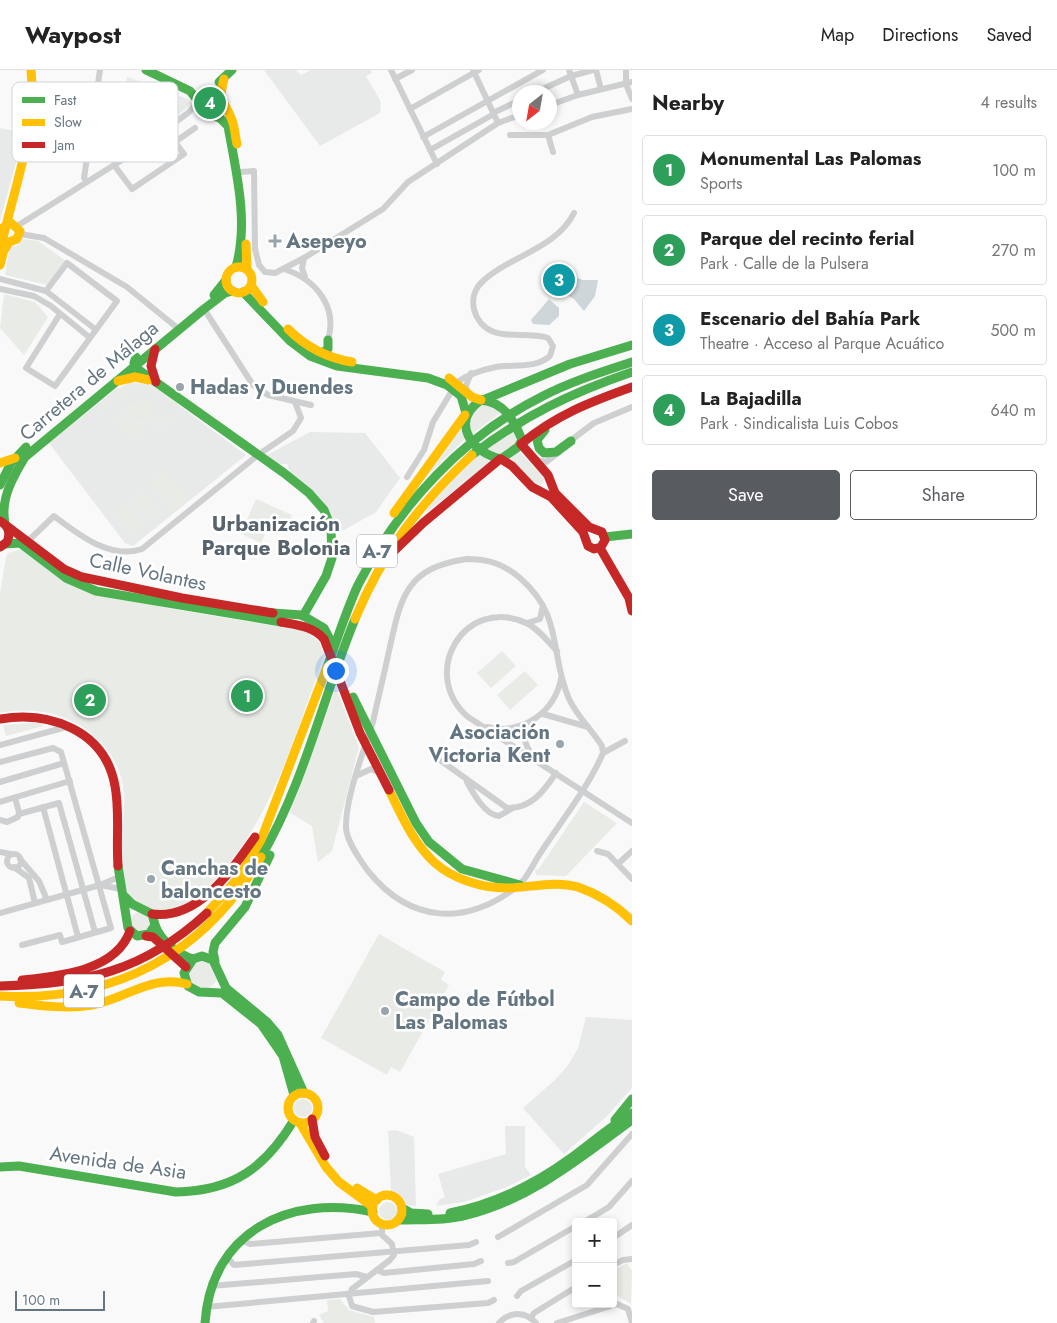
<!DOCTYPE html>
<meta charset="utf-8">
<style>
:root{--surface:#fff;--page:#f6f6f6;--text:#222;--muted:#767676;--line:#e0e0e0;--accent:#585c60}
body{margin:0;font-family:Jost,sans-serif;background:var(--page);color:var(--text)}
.controls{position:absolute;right:15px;bottom:15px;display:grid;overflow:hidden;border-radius:5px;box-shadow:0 2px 8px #0003}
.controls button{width:45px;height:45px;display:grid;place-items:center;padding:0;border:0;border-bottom:1px solid var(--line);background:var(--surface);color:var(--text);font:25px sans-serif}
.compass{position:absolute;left:512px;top:15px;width:45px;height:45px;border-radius:50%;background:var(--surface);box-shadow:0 2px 8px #0003;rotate:211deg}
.scale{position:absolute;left:15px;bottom:12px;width:90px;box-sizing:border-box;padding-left:5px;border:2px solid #657683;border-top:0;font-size:14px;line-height:18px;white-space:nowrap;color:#657683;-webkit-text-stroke:4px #fff;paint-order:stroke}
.you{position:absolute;left:335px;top:600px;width:18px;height:18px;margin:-12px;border:4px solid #fff;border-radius:50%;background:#1a73e8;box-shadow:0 0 0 8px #1a73e833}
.badge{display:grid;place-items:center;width:32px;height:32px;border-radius:50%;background:var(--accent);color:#fff;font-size:16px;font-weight:700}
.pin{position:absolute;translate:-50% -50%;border:2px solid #fff;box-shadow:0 1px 5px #0006}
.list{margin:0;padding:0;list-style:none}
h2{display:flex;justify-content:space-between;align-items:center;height:65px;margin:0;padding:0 20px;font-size:21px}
h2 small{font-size:16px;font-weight:400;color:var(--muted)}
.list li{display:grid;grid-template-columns:32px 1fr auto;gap:15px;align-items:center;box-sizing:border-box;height:70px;margin:0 10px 10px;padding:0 10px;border:1px solid var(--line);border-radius:5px}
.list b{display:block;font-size:19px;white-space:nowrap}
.list p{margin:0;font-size:16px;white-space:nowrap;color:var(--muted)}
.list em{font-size:16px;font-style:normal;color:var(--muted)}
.actions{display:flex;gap:10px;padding:15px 20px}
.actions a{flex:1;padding:11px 0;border:1px solid var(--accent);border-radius:5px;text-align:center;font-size:18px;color:var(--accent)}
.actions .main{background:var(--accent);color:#fff}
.map{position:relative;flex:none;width:632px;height:1253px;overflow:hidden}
header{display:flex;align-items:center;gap:30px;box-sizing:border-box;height:70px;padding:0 25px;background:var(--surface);border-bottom:1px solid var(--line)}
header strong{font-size:24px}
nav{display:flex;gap:28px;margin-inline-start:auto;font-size:18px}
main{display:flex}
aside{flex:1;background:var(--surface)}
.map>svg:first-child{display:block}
.built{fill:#e8e9e9}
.green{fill:#e8ebe6}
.water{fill:#ced6d9}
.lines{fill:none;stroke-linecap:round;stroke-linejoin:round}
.street{stroke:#cecfd0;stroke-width:6}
.fast{stroke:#4caf50;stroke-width:9}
.slow{stroke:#ffc107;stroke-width:9}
.jam{stroke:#c62828;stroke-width:9}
.poi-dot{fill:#99a4ac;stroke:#fff;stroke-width:2}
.labels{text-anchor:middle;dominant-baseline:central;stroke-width:5;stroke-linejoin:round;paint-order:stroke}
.shield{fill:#fff;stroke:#939fa8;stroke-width:1}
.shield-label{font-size:19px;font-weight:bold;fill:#657683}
.poi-label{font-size:20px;font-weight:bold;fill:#657683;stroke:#fff;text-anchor:start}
.street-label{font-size:20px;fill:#657683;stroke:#fff}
.neighbourhood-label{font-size:21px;font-weight:bold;fill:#57646e;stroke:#fff}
.key{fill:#fff;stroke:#d1d6da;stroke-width:1}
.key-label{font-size:14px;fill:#657683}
</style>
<header>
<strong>Waypost</strong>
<nav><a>Map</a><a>Directions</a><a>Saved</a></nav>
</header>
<main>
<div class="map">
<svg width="632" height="1253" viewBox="0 0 632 1253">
<rect width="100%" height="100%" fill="#f9f9f9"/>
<g class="built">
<path d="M264 0H296L301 5 311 0H371L372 3 366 6 381 32 380 43 320 76Z"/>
<path d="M127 7 188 29 192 34 153 64 117 87Z"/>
<path d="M0 58 24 63 0 151Z"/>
<path d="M147 314 158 320 246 385 133 476 125 473 49 373 118 318Z"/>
<path d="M310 362 365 363 400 408 376 442 337 464 332 446 319 426 290 403 287 394H279L267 385Z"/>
<path d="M586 947 632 950V1018L607 1046 564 1084 523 1038 555 1010 569 994 578 978Z"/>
<path d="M505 1056H525V1097L531 1105 507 1117 464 1132 436 1136 440 1129 445 1127 438 1104 506 1084Z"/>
<path d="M396 1060 414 1067 416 1136 408 1135 401 1126 391 1121 388 1061Z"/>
</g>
<g class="green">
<path d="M23 169 38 171 66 191 47 215 5 205 10 177 17 176Z"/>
<path d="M4 224 35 232 48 247 24 285 0 258Z"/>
<path d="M129 312 151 315 178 334 175 336C156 325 140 313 119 327 112 332 107 336 104 344L95 338Z"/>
<path d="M149 330 152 343 127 349 124 336Z"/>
<path d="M487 333 501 342 472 364 469 346 476 337Z"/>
<path d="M153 346 177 347 161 360 155 355 145 356 139 363 140 372 109 348 124 352Z"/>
<path d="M460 358 466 368 424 409 426 399Z"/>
<path d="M514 359C520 376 511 378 498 386L486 380Z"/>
<path d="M518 381 543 405 545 409 542 414H534L512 391 511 388Z"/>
<path d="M480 384 491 393 424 444 436 425Z"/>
<path d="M164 399 189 429 174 442 148 412Z"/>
<path d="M143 420 164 445 152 455 131 430Z"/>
<path d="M256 429 292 445 287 456H285L284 459 267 460 261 473 241 464Z"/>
<path d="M127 433 145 456 132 465 114 443Z"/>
<path d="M23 479 94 522 173 539 305 561 319 571 324 585C295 665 273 748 214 811 206 819 196 832 186 837 181 840 173 839 168 840 155 842 135 836 128 824 114 798 126 752 124 723 118 662 54 630 0 643V523L6 487 8 483Z"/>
<path d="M502 581 516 596 491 618 477 603Z"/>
<path d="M525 601 538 615 510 640 497 625Z"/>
<path d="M336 618 359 677 332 781 318 792 312 756 290 743Z"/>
<path d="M32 653H40L43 656 6 666 3 655Z"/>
<path d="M584 732 617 753 566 806 536 805 535 799 538 800Z"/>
<circle cx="140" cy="852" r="10"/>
<path d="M379 864 445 902 441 910 449 915 400 1002 391 997 387 1005 321 968Z"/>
<circle cx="203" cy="905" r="14"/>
<circle cx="303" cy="1038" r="9"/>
<circle cx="388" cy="1141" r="9"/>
<path d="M627 1193 632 1201 631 1234 613 1223V1201Z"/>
<path d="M340 1229 349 1240 374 1247 375 1253H324L319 1245 328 1241 327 1230Z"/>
</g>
<g class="water">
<path d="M565 204 583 210H598L595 226 584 241 574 229 558 220Z"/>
<path d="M549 229 559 238V246L549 255 533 254 531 250Z"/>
</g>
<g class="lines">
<g class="street">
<path d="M391 0 437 94"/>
<path d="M473 0 498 53"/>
<path d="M569 0 578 25"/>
<path d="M596 0 601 19"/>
<path d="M626 0V14L632 29"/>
<path d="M395 9 412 0"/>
<path d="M536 22 571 6 593 0"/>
<path d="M550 35 578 25 632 12"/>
<path d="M410 39 479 0"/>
<path d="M493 43 520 30"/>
<path d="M510 65H548L592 47 632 39"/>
<path d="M548 65 553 82"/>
<path d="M423 67 543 0"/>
<path d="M175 72 195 58"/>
<path d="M430 80 494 44"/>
<path d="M114 95 132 119 184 84 166 60"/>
<path d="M241 102 254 101 255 179 259 195 265 202 275 203 304 188 383 139 408 112 498 53 520 45"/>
<path d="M87 111 84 108 100 0"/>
<path d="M17 156 130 85 188 43 198 32"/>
<path d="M20 164 44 168 127 217 175 256"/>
<path d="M304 188 302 198 305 207"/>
<path d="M284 199C315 209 338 236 328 270"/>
<path d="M0 209 46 221 95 259"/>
<path d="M0 219 34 226 51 236 89 267"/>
<path d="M46 221 67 193 117 231 55 316 26 298 60 244"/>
<path d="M204 239 253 315 268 325 311 335"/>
<path d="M456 313C468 304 481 300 496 297 514 294 535 299 550 286L553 276 548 268C531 262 511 268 494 262 473 254 466 227 482 212 509 186 556 179 574 143"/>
<path d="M467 322 466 316 471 303"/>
<path d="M570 371 594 353 632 337"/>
<path d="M536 390 546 392 559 382"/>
<path d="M407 407 424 380 433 352 453 319"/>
<path d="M26 473 54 446C78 464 110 490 142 479L258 385 293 361 301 348 295 332"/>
<path d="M467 489C488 489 504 494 520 508 564 546 549 583 569 629 577 646 592 660 602 676L603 683C588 718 562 750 541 782 534 792 527 809 518 816 466 856 411 854 368 801 360 790 347 772 346 758 345 729 364 680 373 652 378 628 384 605 389 581 401 527 405 498 467 489Z"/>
<path d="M527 553 540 549 543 536"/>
<path d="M557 581C548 572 538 558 526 553 465 525 418 603 468 647L632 753"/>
<path d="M543 644 588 657"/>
<path d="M529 653C520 664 525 675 533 686"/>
<path d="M487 657C522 665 554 643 561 609"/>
<path d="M0 675 70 656"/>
<path d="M603 683 625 671"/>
<path d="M440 690 507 738C531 739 544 721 556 703"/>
<path d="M0 692 53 678 61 682 111 858 62 872 60 865 22 875"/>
<path d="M356 706 371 699 380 703"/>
<path d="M0 712 64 693"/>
<path d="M467 712C473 723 485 745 499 746L513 738"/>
<path d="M0 732 70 711"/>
<path d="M43 737 78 867"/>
<path d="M19 744 59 733 95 862"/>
<path d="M0 750 7 752 18 747 19 742 15 728"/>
<path d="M597 781 608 784 632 809"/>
<path d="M0 782 11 784"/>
<circle cx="14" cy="791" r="7"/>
<path d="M20 789 39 811 47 830"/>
<path d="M619 793 632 781"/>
<path d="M14 797 29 808 35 833"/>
<path d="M100 815 121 819"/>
<path d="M0 843 100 815 119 807"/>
<path d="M584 1152 609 1137 632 1111"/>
<path d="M382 1154V1165L392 1174 394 1185 390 1190 352 1219 349 1226 352 1236 373 1242 488 1233 494 1230"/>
<path d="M498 1167 587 1115 632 1064"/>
<path d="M613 1168 632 1155"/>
<path d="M241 1170 250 1174 381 1163"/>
<path d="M226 1186 234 1195 469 1175 476 1172"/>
<path d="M508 1193 514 1192 576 1156"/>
<path d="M613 1195 623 1190 632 1189"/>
<path d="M377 1200 384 1203 474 1194 481 1191"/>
<path d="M211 1216 356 1204 367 1207"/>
<path d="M517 1226 521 1221 576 1190"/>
<path d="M206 1237 488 1211"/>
<path d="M531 1248 534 1243 576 1217"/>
<path d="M313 1253 314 1251"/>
<path d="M499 1253C510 1241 525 1241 536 1253"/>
<path d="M557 1253 617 1234 628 1239 632 1253"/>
</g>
<g class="fast">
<path d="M146 0 190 21 198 31"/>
<path d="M219 12 232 0"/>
<path d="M221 27 214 21C205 22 199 24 198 35L203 43 220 48 228 56C236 102 249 151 236 197"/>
<path d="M243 222 290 271 310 286 337 296 428 308 447 315 461 326 466 343"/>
<path d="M214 225 226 210"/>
<path d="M318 285 328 279V270"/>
<path d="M136 287 134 293 136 298 284 403 309 423 324 440 331 457 332 488 326 506 303 546"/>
<path d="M481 330C504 332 514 350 522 370L518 377 501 389C471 383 450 351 481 330Z"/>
<path d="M483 330 570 294 632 275"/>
<path d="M545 360 537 370 539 378 544 383 556 382 571 371"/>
<path d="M472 385C523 346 571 323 632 302"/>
<path d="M0 415 11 393 26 377"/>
<path d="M5 453C0 429 13 407 25 387L204 239 225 223 233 221"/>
<path d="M605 467 632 464"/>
<path d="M5 474 20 473 66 508 96 521 281 552"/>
<path d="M273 543 302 545 324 558 333 575"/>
<path d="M327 597C337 570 346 541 358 515 399 435 463 366 543 326 572 311 602 302 632 292"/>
<path d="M353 627 416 753 429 772 462 799 520 815"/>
<path d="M261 787C304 714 323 627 355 549"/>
<path d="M118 796 128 858 137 866 149 864 155 855 152 844 132 834 123 825"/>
<path d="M155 855C161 871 177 884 193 889"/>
<path d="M215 891 213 882 215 873 245 837 270 785"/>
<path d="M294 1025 283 986 261 954 222 923 199 922 188 916 184 903 193 889 202 886 213 890 226 918 267 952 278 965 304 1023"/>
<path d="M615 1050 632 1029"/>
<path d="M0 1097 19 1096 176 1122C233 1121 265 1098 294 1050"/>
<path d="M402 1138 411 1143 428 1144"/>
<path d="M450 1143C495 1134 534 1115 571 1088 591 1073 610 1057 632 1043"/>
<path d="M398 1150C420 1149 446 1151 467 1145 531 1129 580 1088 632 1050"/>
<path d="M205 1253C211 1161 290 1124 373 1142"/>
</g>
<g class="slow">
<path d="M224 9C217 34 225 30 232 50 235 58 235 66 237 74"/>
<path d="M1 159 11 153 20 161 17 169 9 172 5 179"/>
<path d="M246 174 247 199"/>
<path d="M0 181C13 120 37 63 31 0"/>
<path d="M0 195 5 176"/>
<circle cx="239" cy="210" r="13"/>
<path d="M251 215 263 232"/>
<path d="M288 259C306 277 327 288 352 292"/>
<path d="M449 308 472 327 481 330"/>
<path d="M118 311 135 307 149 310"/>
<path d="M0 393 15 388"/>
<path d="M394 443 465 345"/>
<path d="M355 549C383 482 419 434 472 385"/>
<path d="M389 720C402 746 413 773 435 793 453 809 482 818 506 818 529 818 554 810 578 817 598 824 617 836 632 851"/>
<path d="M207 843 239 807 261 770 327 597"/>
<path d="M0 926C113 932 203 886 261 787"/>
<path d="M19 933C43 936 68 939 92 935 126 929 151 904 187 914"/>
<circle cx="303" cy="1038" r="15"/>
<path d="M300 1053 326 1097 339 1112 373 1137"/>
<path d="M357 1118 377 1130"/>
<circle cx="387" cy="1140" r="15"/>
</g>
<g class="jam">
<path d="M155 279 151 296 156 312"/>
<path d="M521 374C556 345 590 332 632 317"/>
<path d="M501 389 512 396 532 417 551 427 583 462 588 476 594 479 601 477 605 470 602 462 589 457 555 423 548 405 521 374"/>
<path d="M0 451C9 456 11 463 7 472L0 477"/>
<path d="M7 456 64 499 82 507 182 528 273 543"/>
<path d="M600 478 629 528 632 541"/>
<path d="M394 481 423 453 500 389"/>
<path d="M281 552C296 555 313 556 324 569L360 663 389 720"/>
<path d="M0 649C50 641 105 660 115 716 120 742 116 769 118 796"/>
<path d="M152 844C199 850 231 801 255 767"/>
<path d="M146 866 153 867 186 897"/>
<path d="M22 910C59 906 116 901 130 861"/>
<path d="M0 916C85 914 143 902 207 843"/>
<path d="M312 1049 315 1067 325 1086"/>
</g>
</g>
<g class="poi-dot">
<path d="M272.5 163.5h5v5h5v5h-5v5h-5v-5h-5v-5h5z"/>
<circle cx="180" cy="317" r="5"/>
<circle cx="560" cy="674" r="5"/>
<circle cx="151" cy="809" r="5"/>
<circle cx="385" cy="941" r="5"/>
</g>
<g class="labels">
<g class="shield">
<rect x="357" y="464.5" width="40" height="33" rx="4"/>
<rect x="64" y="904.5" width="40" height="33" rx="4"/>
</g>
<g class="shield-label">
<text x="377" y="481">A-7</text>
<text x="84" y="921">A-7</text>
</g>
<g class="poi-label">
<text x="286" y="171">Asepeyo</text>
<text x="190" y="317">Hadas y Duendes</text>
<text x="550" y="662" text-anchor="end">Asociación<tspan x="550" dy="23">Victoria Kent</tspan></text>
<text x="161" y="798">Canchas de<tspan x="161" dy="23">baloncesto</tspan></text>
<text x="395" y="929">Campo de Fútbol<tspan x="395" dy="23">Las Palomas</tspan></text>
</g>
<g class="street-label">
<text transform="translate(89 311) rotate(-40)">Carretera de Málaga</text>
<text transform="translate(148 502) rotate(12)">Calle Volantes</text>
<text transform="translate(118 1093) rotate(8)">Avenida de Asia</text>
</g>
<g class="neighbourhood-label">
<text x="276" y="454">Urbanización<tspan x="276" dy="24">Parque Bolonia</tspan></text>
</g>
</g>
<rect x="12" y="12" width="166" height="80" rx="8" class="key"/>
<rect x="22" y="27" width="23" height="6" fill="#4caf50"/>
<rect x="22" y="49" width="23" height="7" fill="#ffc107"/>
<rect x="22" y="72" width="23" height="6" fill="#c62828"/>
<g class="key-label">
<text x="54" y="35">Fast</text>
<text x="54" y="57">Slow</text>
<text x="54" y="80">Jam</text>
</g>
</svg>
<div class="controls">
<button>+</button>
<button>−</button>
</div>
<svg class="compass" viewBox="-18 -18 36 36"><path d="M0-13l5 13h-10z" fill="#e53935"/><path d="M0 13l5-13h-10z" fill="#767676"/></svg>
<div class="scale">100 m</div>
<div class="you"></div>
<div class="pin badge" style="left:247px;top:626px;background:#2e9e5b">1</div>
<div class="pin badge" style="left:90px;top:630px;background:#2e9e5b">2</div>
<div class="pin badge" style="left:559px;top:210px;background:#0f9aa8">3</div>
<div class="pin badge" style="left:210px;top:33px;background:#2e9e5b">4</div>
</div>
<aside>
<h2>Nearby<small>4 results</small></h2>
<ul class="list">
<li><span class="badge" style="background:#2e9e5b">1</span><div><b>Monumental Las Palomas</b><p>Sports</p></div><em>100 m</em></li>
<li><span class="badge" style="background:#2e9e5b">2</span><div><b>Parque del recinto ferial</b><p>Park · Calle de la Pulsera</p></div><em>270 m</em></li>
<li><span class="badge" style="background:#0f9aa8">3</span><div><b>Escenario del Bahía Park</b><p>Theatre · Acceso al Parque Acuático</p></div><em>500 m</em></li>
<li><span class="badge" style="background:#2e9e5b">4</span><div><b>La Bajadilla</b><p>Park · Sindicalista Luis Cobos</p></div><em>640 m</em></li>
</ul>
<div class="actions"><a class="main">Save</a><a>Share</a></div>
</aside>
</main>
